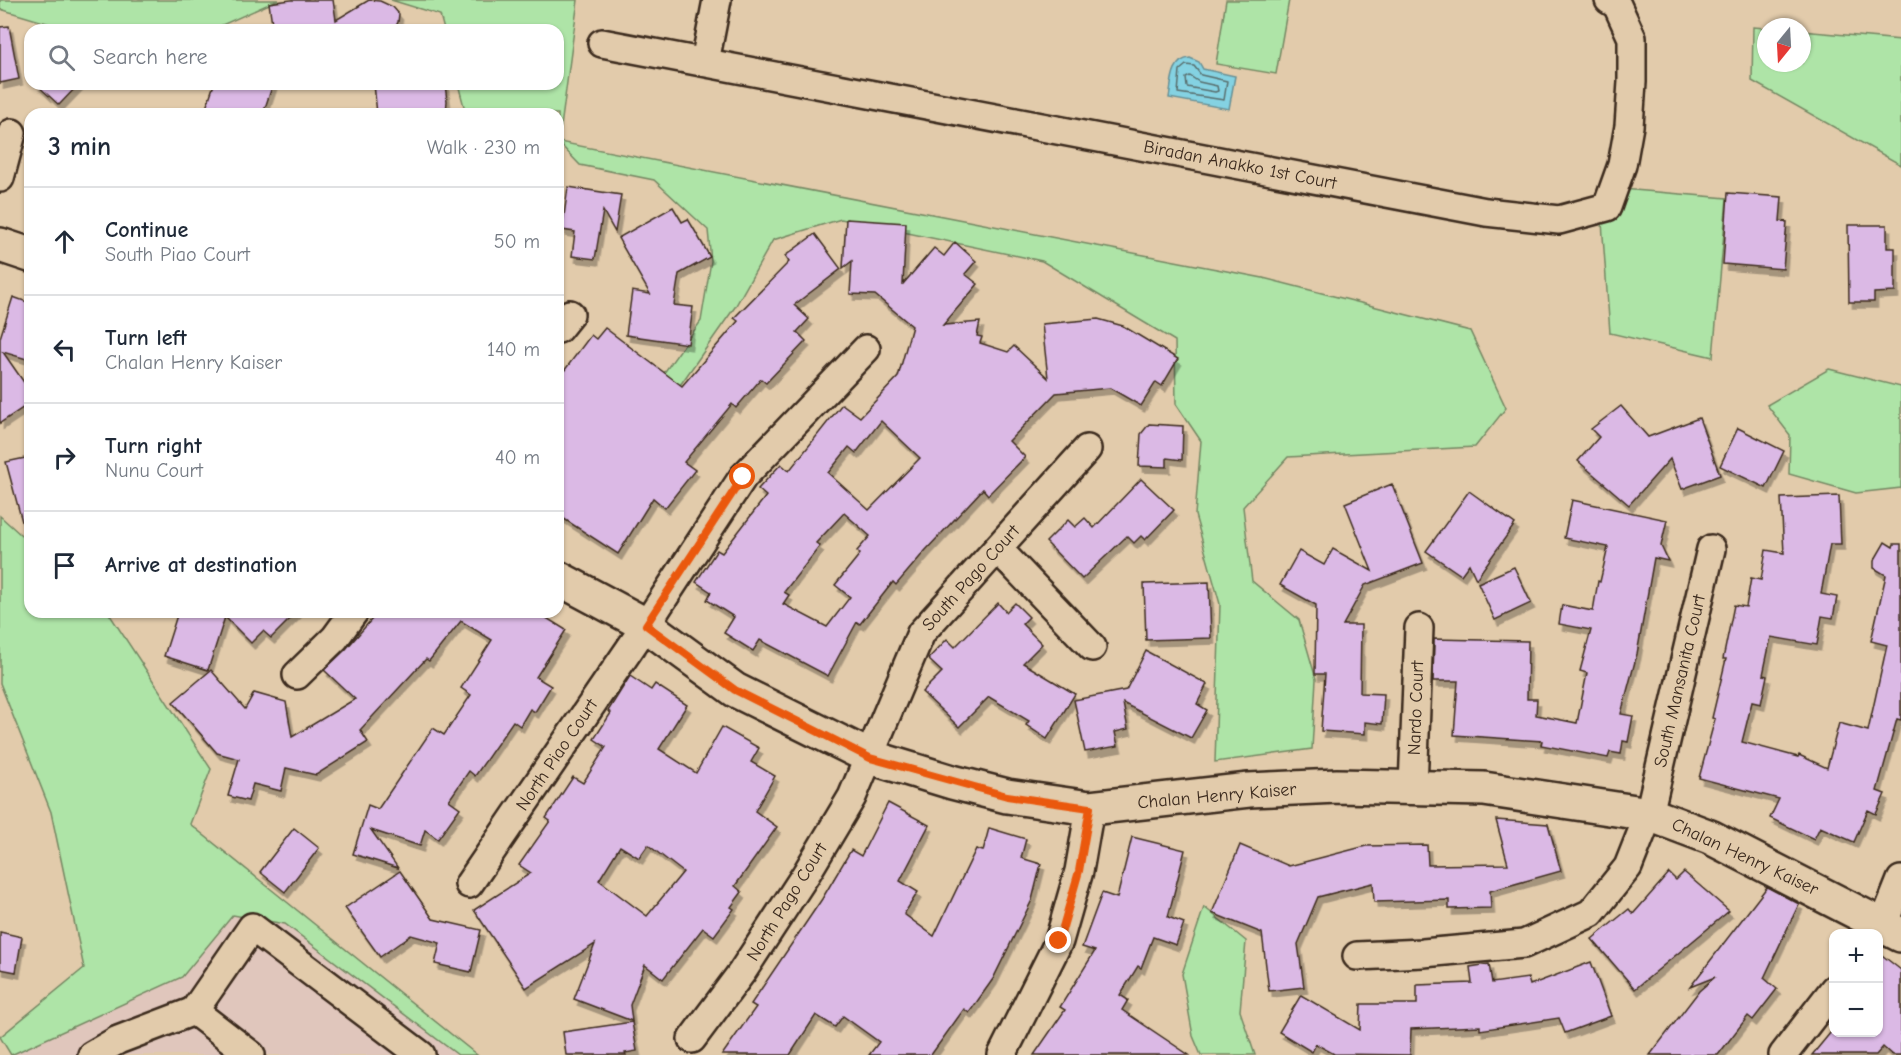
<!DOCTYPE html>
<meta charset="utf-8">
<style>
:root{--surface:#fff;--page:#f2f2f3;--text:#1f2937;--muted:#747a83;--line:#e0e1e3}
body{margin:0;font-family:"Comic Neue",sans-serif;background:var(--page);color:var(--text)}
.controls{position:absolute;right:18px;bottom:18px;display:grid;overflow:hidden;border-radius:12px;box-shadow:0 2px 4px #0004}
.controls button{width:54px;height:54px;display:grid;place-items:center;padding:0;border:0;border-bottom:2px solid var(--line);background:var(--surface);color:var(--text);font:30px sans-serif}
.compass{position:absolute;left:1757px;top:18px;width:54px;height:54px;border-radius:50%;background:var(--surface);box-shadow:0 2px 4px #0004;rotate:198deg}
.stop{position:absolute;width:18px;height:18px;margin:-14px;border:4px solid #ea580c;border-radius:50%;background:#fff}
.stop.end{background:#ea580c;border-color:#fff;box-shadow:0 2px 6px #0008}
.list{margin:0;padding:0;list-style:none}
h2{display:flex;justify-content:space-between;align-items:center;height:78px;margin:0;padding:0 24px;font-size:26px}
h2 small{font-size:20px;font-weight:400;color:var(--muted)}
.list li{display:grid;grid-template-columns:39px 1fr auto;gap:18px;align-items:center;box-sizing:border-box;height:108px;padding:0 24px;border-top:2px solid var(--line)}
.list b{display:block;font-size:22px;white-space:nowrap}
.list p{margin:0;font-size:20px;white-space:nowrap;color:var(--muted)}
.list em{font-size:20px;font-style:normal;color:var(--muted)}
.icon{flex:none;width:33px;height:33px;fill:none;stroke:currentColor;stroke-width:2;stroke-linecap:round;stroke-linejoin:round}
.map{position:relative;flex:none;width:1901px;height:1055px;overflow:hidden}
.search{position:absolute;background:var(--surface);box-shadow:0 2px 4px #0004;left:24px;top:24px;width:540px;height:66px;display:flex;align-items:center;gap:15px;box-sizing:border-box;padding:0 21px;border-radius:18px;color:var(--muted);font-size:22px}
.panel{position:absolute;background:var(--surface);box-shadow:0 2px 4px #0004;left:24px;top:108px;width:540px;height:510px;border-radius:18px}
.map>svg:first-child{display:block}
.built{fill:#e0c6bc}
.green{fill:#aee4a7;stroke:#748762;stroke-width:1.5}
.water{fill:#84d2e2;stroke:#678f94;stroke-width:1.5}
.lines{fill:none;stroke-linecap:round;stroke-linejoin:round}
.shore{stroke:#586d6c;stroke-width:1.5}
.building{fill:#dbb9e5;stroke:#3b2a1e;stroke-width:1.5;fill-rule:evenodd;filter:url(#shadow)}
.minor-casing{stroke:#3b2a1e;stroke-width:32}
.tertiary-casing{stroke:#3b2a1e;stroke-width:38}
.minor{stroke:#e2cbab;stroke-width:27}
.tertiary{stroke:#e2cbab;stroke-width:33}
.route{stroke:#ea580c;stroke-width:8}
.labels{text-anchor:middle;dominant-baseline:central;stroke-width:4.5;stroke-linejoin:round;paint-order:stroke}
.street-label{font-size:18px;fill:#3b2a1e;stroke:#e2cbab}
</style>
<div class="map">
<svg width="1901" height="1055" viewBox="0 0 1901 1055">
<defs>
<filter id="shadow"><feDropShadow dx="3.5" dy="6" stdDeviation="0" flood-color="#0004"/></filter>
</defs>
<rect width="100%" height="100%" fill="#e2cbab"/>
<filter id="ink" filterUnits="userSpaceOnUse"><feTurbulence type="fractalNoise" baseFrequency=".0167" numOctaves="2"/><feDisplacementMap in="SourceGraphic" scale="12" xChannelSelector="R" yChannelSelector="G"/><feConvolveMatrix kernelMatrix="1 2 1 2 8 2 1 2 1" color-interpolation-filters="sRGB"/></filter>
<g filter="url(#ink)">
<path class="built" d="M233 915 285 924 458 1055H11L182 977Z"/>
<g class="green">
<path d="M0 0H278L211 30H70L0 9Z"/>
<path d="M391 0H578L559 142 1263 278 1470 331 1506 408 1475 447 1288 457 1243 507 1252 581 1299 620 1316 679 1312 749 1215 762 1220 604 1195 515 1201 441 1176 404 1175 341 1042 261 841 219 773 240 735 307 671 398 641 405 701 321 711 261 708 230 654 180 580 165 558 142V114H466L458 84H558V30H444L440 15Z"/>
<path d="M1226 0H1289L1276 74 1216 64Z"/>
<path d="M1753 27 1766 28V63H1802V31L1901 40V165L1752 81Z"/>
<path d="M1622 189 1727 198 1713 357 1610 333 1602 222Z"/>
<path d="M1829 369 1901 387V488L1856 493 1789 474 1790 435 1767 405Z"/>
<path d="M0 516 30 543V612H108L211 769 190 824 477 1055H458L285 924 233 915 182 977 11 1055 0 1037 84 968 51 812 0 683Z"/>
<path d="M1204 907 1246 941 1240 1011 1255 1055H1201L1193 1036 1182 974Z"/>
</g>
<path class="water" d="M1190 58 1199 62 1203 69 1235 76 1229 109 1169 98C1172 82 1171 60 1190 58Z"/>
<g class="lines">
<g class="shore">
<path d="M1186 65 1194 66 1201 75 1227 81 1224 100 1178 93 1180 70Z"/>
<path d="M1190 76 1199 82 1217 86 1218 91 1215 92 1187 87 1186 78Z"/>
</g>
</g>
<g class="building">
<path d="M291 0H333L336 20 369 0 380 1 393 7 399 14 398 22 394 30H273L269 3Z"/>
<path d="M9 26 19 79 0 83V27Z"/>
<path d="M36 84H79L59 105Z"/>
<path d="M214 84H273L263 114H204Z"/>
<path d="M374 84H445L447 101 446 114H377Z"/>
<path d="M568 187 621 195 615 232 603 211 595 259 572 256 575 232 562 230Z"/>
<path d="M1728 193 1782 197 1780 221 1787 222 1783 269 1723 264Z"/>
<path d="M673 207 682 222 688 219 710 257 679 274 674 305 693 307 688 344 626 335 632 291 650 294 618 238Z"/>
<path d="M846 219 906 223 903 284 934 248 944 256 955 242 976 261 965 274 978 284 943 325 980 322 977 336 982 337 980 343 1008 352 1014 346 1048 378 1042 324 1098 319 1123 326 1178 359 1162 386 1156 382 1141 406 1110 388 1056 393 1009 441 1025 457 988 495 983 489 925 551 896 585 893 582 860 624 857 622 828 676 760 640 753 651 724 633 734 617 707 600 711 592 696 582 717 550 722 553 766 496 758 489 781 464 789 471 842 404 860 417 898 377 912 326 875 295 850 294 852 261 843 268ZM881 421 920 458 869 510 828 473 849 447 856 453ZM844 513 870 536 857 551 860 554 835 585 850 597 827 627 783 604 789 595 784 592 820 546 816 543Z"/>
<path d="M1848 225H1887V248H1895V292L1874 293V302H1849Z"/>
<path d="M815 234 841 269 794 305 809 319 797 332 806 341 766 383 761 379 736 408 732 404 684 462 695 470 665 508 653 498 618 554 558 515V379L591 335 596 339 605 328 682 386 738 321 734 318 789 262 785 256Z"/>
<path d="M13 297 30 303V360L3 352 30 391V403L0 423V338Z"/>
<path d="M1621 406 1648 437 1699 418 1720 475 1682 489 1670 459 1629 505 1578 461 1599 437 1591 429Z"/>
<path d="M1149 424 1183 426 1182 460 1167 458V467L1139 466 1141 434Z"/>
<path d="M1738 428 1784 451 1766 488 1720 466Z"/>
<path d="M30 457V528L24 529 6 462Z"/>
<path d="M1141 479 1174 510 1145 540 1141 536 1134 543 1127 536 1082 579 1046 542 1068 520 1075 527 1085 518 1094 528Z"/>
<path d="M1392 484 1423 563 1365 585 1343 625H1361L1360 693 1384 694 1382 724 1365 722V734L1321 731 1325 674H1315L1316 605 1280 585 1299 551 1324 565 1333 549 1372 571 1345 503Z"/>
<path d="M1469 491 1515 524 1476 579 1469 564 1461 575 1426 551Z"/>
<path d="M1839 496 1841 544H1830L1821 594 1837 597 1833 618 1822 616 1817 645 1771 637 1763 675 1767 676 1761 704 1752 702 1742 742 1798 757 1799 755 1827 768 1839 723 1868 731 1887 645 1871 641 1886 575 1874 568V561L1885 542 1893 547 1894 544H1901V720L1897 719 1877 791 1885 794 1876 814 1868 810 1854 842 1820 827 1814 839 1770 818 1779 799 1699 778 1715 719 1712 718 1726 659H1723L1734 605 1746 607 1751 578 1761 580 1766 550 1784 553 1781 498Z"/>
<path d="M1572 500 1667 520 1661 546 1668 561 1654 558 1637 654 1621 714 1633 716 1628 742 1623 741 1621 754 1610 752 1608 758 1541 745 1542 741 1454 735 1458 681H1433L1434 639 1528 641 1527 699H1537L1536 715 1577 723 1587 673 1580 671 1591 630 1559 624 1562 605 1593 611 1598 581 1600 582 1608 547 1564 538Z"/>
<path d="M1514 567 1531 603 1495 620 1478 583Z"/>
<path d="M1209 582 1211 638 1146 640 1144 584Z"/>
<path d="M998 603 1006 612 1015 603 1029 617 1022 624 1042 644 1023 663 1075 694 1047 739 1026 725 1029 721 989 697 959 727 922 692 942 672 928 659 947 639 955 647Z"/>
<path d="M178 612H297L271 638 263 631 251 643 225 617 208 670 164 656Z"/>
<path d="M378 612H537L566 630 536 677 551 686 535 712 530 709 520 726 513 721 475 776 469 771 449 800 460 808 438 839 425 830 420 846 371 830 398 868 353 854 368 805 378 809 433 728 444 735 471 695 461 688 492 640 461 621 429 661 426 659 360 730 368 742 316 775 286 768 281 791 253 784 248 801 228 796 239 759 217 753 173 702 211 670 245 709 254 693 286 702 292 737 355 699 324 670 346 649Z"/>
<path d="M1146 651 1207 684 1197 704 1207 710 1191 738 1123 703 1128 729 1115 732 1118 746 1085 752 1074 700 1126 690Z"/>
<path d="M630 676 651 690 655 684 687 705 659 749 696 773 722 727 759 748 751 762 775 776 755 811 777 827 735 886 742 892 731 907 734 909 714 936 703 928 663 979 645 965 630 1005 632 1021 574 999 595 944 526 988 474 910 531 873 519 865 550 821 546 818 573 777 583 783 606 747 594 739 611 713 608 711ZM648 845 683 872 647 916 599 880 620 846 639 858Z"/>
<path d="M888 803 929 825 900 881 918 892 904 914 934 936 976 849 983 851 989 828 1026 839 1021 858 1041 864 1032 900 993 979 969 1013 964 1009 931 1055H869L879 1042 843 1016 835 1027 816 1015 790 1055H722L756 1007 751 1004 822 899 851 850 861 856Z"/>
<path d="M1496 820 1548 824 1561 871 1490 891 1491 908 1449 909V900L1374 902 1373 883 1318 897 1298 944 1304 987 1269 991 1262 933 1212 913 1240 845 1289 866 1366 846 1427 845 1428 865 1508 864Z"/>
<path d="M294 828 319 848 285 892 260 872Z"/>
<path d="M1132 837 1185 850 1168 917 1184 923 1176 945 1153 937 1141 968 1138 966 1120 995 1128 1000 1122 1010 1189 1055H1034L1065 1010 1060 1007 1095 951 1082 947 1102 893 1117 898Z"/>
<path d="M400 871 433 919 481 930 471 972 435 964 440 943 411 935 380 957 345 908Z"/>
<path d="M1684 872 1729 911 1635 989 1592 939 1629 909 1633 914 1669 873 1676 880Z"/>
<path d="M1767 887 1799 904 1764 978 1777 989 1753 1020 1748 1016 1718 1055H1650L1699 991 1715 977 1690 987Z"/>
<path d="M0 932 22 937 16 972 0 969Z"/>
<path d="M1878 952 1901 970V1055H1892L1883 1047 1876 1055H1812L1831 1032H1878Z"/>
<path d="M1591 962 1611 1016 1565 1033 1559 1018 1480 1030V1026L1411 1029 1410 1055H1407L1334 1054 1316 1044 1312 1052 1279 1032 1301 995 1360 1030 1361 1004H1417V985L1472 983 1470 967 1489 964 1492 983 1528 978 1530 985Z"/>
<path d="M632 1022 637 1051 625 1053 626 1055H566L563 1032Z"/>
</g>
<g class="lines">
<g class="minor-casing">
<g id="minor">
<path d="M602 43 1486 212 1559 220 1607 207 1622 165 1629 126 1632 82V38L1617 5 1609 0"/>
<path d="M705 62 717 0"/>
<path d="M0 178 12 133"/>
<path d="M558 329 570 314"/>
<path d="M998 549 1092 647"/>
<path d="M297 675 335 638 354 612"/>
<path d="M1413 788 1419 628"/>
<path d="M469 884 646 625 743 477 866 349"/>
<path d="M1876 934 1883 925 1901 880"/>
<path d="M1357 956 1423 953 1524 944 1591 913 1628 867 1649 814 1711 549"/>
<path d="M194 1011 251 1055"/>
<path d="M692 1039 742 972 806 874 852 797 921 633 1087 449"/>
<path d="M92 1055 118 1040 194 1011 252 927 421 1055"/>
<path d="M1002 1055 1059 941 1079 871 1090 808"/>
<path d="M1783 1055 1834 989"/>
</g>
</g>
<g class="tertiary-casing">
<g id="tertiary">
<path d="M0 245 30 255"/>
<path d="M558 578 646 625 735 690 870 757 952 782 1007 796 1090 808 1249 790 1337 786 1484 789 1649 814 1710 837 1901 935"/>
</g>
</g>
<use href="#minor" class="minor"/>
<use href="#tertiary" class="tertiary"/>
</g>
</g>
<g class="lines" filter="url(#ink)">
<path class="route" d="M743 477 646 625 735 690 870 758 1007 796 1090 808 1079 871 1059 941"/>
</g>
<g class="labels">
<g class="street-label">
<text transform="translate(1240 165) rotate(11)">Biradan Anakko 1st Court</text>
<text transform="translate(971 578) rotate(-48)">South Pago Court</text>
<text transform="translate(1680 681) rotate(-77)">South Mansanita Court</text>
<text transform="translate(1416 708) rotate(-88)">Nardo Court</text>
<text transform="translate(557 755) rotate(-56)">North Piao Court</text>
<text transform="translate(1217 796) rotate(-5)">Chalan Henry Kaiser</text>
<text transform="translate(1745 857) rotate(25)">Chalan Henry Kaiser</text>
<text transform="translate(787 902) rotate(-58)">North Pago Court</text>
</g>
</g>
</svg>
<div class="controls">
<button>+</button>
<button>−</button>
</div>
<svg class="compass" viewBox="-18 -18 36 36"><path d="M0-13l5 13h-10z" fill="#e53935"/><path d="M0 13l5-13h-10z" fill="#747a83"/></svg>
<div class="stop" style="left:743px;top:477px"></div>
<div class="stop end" style="left:1059px;top:941px"></div>
<div class="search"><svg class="icon" aria-label="search" viewBox="0 0 24 24"><circle cx="10" cy="10" r="6"/><path d="M15 15l6 6"/></svg>Search here</div>
<section class="panel">
<h2>3 min<small>Walk · 230 m</small></h2>
<ul class="list">
<li><svg class="icon" aria-label="ahead" viewBox="0 0 24 24"><path d="M12 20V5M6 11l6-6 6 6"/></svg><div><b>Continue</b><p>South Piao Court</p></div><em>50 m</em></li>
<li><svg class="icon" aria-label="left" viewBox="0 0 24 24"><path d="M17 20v-9H6M10 6l-5 5 5 5"/></svg><div><b>Turn left</b><p>Chalan Henry Kaiser</p></div><em>140 m</em></li>
<li><svg class="icon" aria-label="right" viewBox="0 0 24 24"><path d="M7 20v-9h11M14 6l5 5-5 5"/></svg><div><b>Turn right</b><p>Nunu Court</p></div><em>40 m</em></li>
<li><svg class="icon" aria-label="arrive" viewBox="0 0 24 24"><path d="M6 21V4h12l-3 4 3 4H6"/></svg><div><b>Arrive at destination</b></div></li>
</ul>
</section>
</div>
